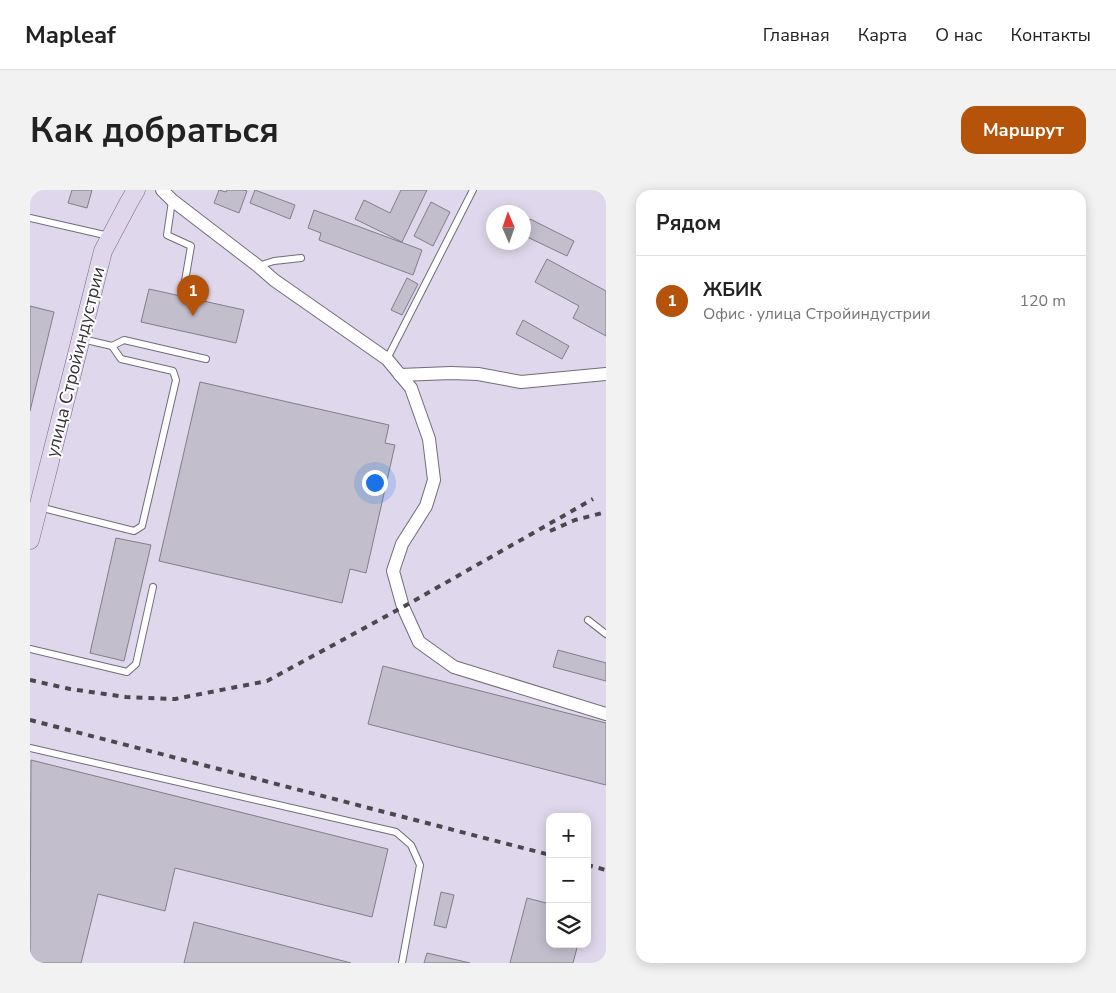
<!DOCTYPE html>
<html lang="ru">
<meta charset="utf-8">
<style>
:root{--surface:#fff;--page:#f2f2f2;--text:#222;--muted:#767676;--line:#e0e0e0;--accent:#b45309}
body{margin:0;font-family:"Nunito Sans",sans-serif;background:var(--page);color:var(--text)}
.controls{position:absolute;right:15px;bottom:15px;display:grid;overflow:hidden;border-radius:10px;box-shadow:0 2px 12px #0003}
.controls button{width:45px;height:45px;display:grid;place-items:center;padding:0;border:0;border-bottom:1px solid var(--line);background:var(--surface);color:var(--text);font:25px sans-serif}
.compass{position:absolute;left:456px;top:15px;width:45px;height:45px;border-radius:50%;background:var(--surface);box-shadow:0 2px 12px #0003;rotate:358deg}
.you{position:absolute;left:344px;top:292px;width:18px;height:18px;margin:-12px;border:4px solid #fff;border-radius:50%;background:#1a73e8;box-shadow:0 0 0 8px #1a73e833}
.badge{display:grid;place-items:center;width:32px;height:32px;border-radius:50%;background:var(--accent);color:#fff;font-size:16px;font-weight:700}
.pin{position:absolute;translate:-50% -41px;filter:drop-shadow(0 1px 2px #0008)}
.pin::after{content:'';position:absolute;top:26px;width:18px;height:15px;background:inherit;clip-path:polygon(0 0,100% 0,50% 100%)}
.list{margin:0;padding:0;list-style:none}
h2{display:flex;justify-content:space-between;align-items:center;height:65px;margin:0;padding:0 20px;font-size:21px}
h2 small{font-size:16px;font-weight:400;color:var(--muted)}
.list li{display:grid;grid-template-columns:32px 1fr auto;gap:15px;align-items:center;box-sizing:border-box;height:90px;padding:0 20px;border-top:1px solid var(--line)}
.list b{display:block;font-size:19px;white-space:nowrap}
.list p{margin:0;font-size:16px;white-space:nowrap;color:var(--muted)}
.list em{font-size:16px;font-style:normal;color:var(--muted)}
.icon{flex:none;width:28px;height:28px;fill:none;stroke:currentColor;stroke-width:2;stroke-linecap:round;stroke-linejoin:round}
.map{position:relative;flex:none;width:576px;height:773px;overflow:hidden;border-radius:15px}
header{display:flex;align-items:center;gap:30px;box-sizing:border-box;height:70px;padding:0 25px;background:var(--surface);border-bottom:1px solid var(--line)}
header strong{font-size:24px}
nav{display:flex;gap:28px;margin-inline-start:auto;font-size:18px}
.intro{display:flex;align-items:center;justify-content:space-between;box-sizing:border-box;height:120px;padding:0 30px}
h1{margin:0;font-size:35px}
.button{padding:12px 22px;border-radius:15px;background:var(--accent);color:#fff;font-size:18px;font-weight:700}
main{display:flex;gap:30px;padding:0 30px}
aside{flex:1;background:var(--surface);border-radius:15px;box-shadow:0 2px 12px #0003}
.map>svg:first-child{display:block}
.built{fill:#dfd7eb;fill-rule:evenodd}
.building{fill:#c3becc;stroke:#827d89}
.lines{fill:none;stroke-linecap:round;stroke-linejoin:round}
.lane-casing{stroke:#716c78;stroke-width:8}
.street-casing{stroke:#716c78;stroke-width:14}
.secondary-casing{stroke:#716c78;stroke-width:19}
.lane{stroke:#fff;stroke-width:6}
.street{stroke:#fff;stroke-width:12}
.secondary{stroke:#dfd6eb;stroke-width:18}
.rail{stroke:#4a484e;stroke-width:4;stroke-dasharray:6 6;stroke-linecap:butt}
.labels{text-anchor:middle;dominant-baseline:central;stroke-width:4;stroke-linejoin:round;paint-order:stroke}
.street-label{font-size:18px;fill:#333136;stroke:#fff}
</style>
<header>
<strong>Mapleaf</strong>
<nav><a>Главная</a><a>Карта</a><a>О нас</a><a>Контакты</a></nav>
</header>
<div class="intro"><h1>Как добраться</h1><a class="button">Маршрут</a></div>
<main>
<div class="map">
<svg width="576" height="773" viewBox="0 0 576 773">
<rect width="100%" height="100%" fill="#eae5f2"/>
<path class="built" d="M0 0H576V773H0ZM463 22H493V52H463ZM520 627H557V754H520Z"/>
<g class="building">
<path d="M42 0H62L57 18 38 13Z"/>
<path d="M189 0 196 2 197 0H214L217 1 209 23 184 13Z"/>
<path d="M225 0 265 15 260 29 220 13Z"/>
<path d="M371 0H397L372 52 325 29 334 10 360 23Z"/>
<path d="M401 12 420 22 403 56 384 46Z"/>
<path d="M284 20 392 60 383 85 289 50 291 43 278 38Z"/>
<path d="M500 29 544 51 537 66 493 45Z"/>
<path d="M517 69 576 101V146L543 128 549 116 505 92Z"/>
<path d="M377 88 388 94 372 125 361 120Z"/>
<path d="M119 99 214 120 206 153 111 132Z"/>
<path d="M0 116 24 122 0 221Z"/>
<path d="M493 130 539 156 532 169 486 144Z"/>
<path d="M170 192 359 235 355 253 365 255 336 383 320 379 312 413 129 371Z"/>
<path d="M86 348 121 355 94 471 60 463Z"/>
<path d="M528 460 576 473V491L523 477Z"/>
<path d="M353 476 576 533V595L338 534Z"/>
<path d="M1 570 358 659 342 727 145 678 135 721 68 704 51 773H0Z"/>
<path d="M411 702 424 705 416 738 404 735Z"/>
<path d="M497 708 520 714V754H548L543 773H480Z"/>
<path d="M164 732 321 773H154Z"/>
<path d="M397 763 440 773H394Z"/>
</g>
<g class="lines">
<g class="lane-casing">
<g id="lane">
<path d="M142 11 137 45 161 56 154 97"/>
<path d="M0 28 79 46"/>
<path d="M228 76 244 71 271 68"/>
<path d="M52 149 82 156 94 150 176 169"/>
<path d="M357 169 443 0"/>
<path d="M9 317 104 341 112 336 146 190 143 181 91 169 82 156"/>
<path d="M558 430 576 444"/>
<path d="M0 459 97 482 106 474 123 397"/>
<path d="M0 558 366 642 381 655 390 675 372 773"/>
</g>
</g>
<g class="street-casing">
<g id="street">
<path d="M132 0 142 10 228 76 244 90 357 169 381 198 399 249 404 290 396 316 372 354 363 381 373 417 389 452 424 477 576 524"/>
<path d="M370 185 421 183 448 184 491 192 576 184"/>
</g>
</g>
<g class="secondary-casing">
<path id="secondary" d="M0 350 73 61 99 12 106 0"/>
</g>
<use href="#lane" class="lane"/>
<use href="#street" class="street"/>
<use href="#secondary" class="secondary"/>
<g class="rail">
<path d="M520 341 545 330 576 322"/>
<path d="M0 490 40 499 96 507 145 509 237 491 373 417 563 309"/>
<path d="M0 530 520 665"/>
<path d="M557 675 576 680"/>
</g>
</g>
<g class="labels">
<g class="street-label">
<text transform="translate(45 172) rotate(-76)">улица Стройиндустрии</text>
</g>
</g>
</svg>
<div class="controls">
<button>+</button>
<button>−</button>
<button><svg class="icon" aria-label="layers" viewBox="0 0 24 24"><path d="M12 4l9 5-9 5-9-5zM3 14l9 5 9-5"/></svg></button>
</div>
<svg class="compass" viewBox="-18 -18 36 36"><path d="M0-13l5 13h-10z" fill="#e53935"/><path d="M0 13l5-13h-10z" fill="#767676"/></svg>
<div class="you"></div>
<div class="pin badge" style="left:163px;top:126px">1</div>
</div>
<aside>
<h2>Рядом<small></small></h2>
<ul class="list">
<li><span class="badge">1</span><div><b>ЖБИК</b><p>Офис · улица Стройиндустрии</p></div><em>120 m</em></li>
</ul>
</aside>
</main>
